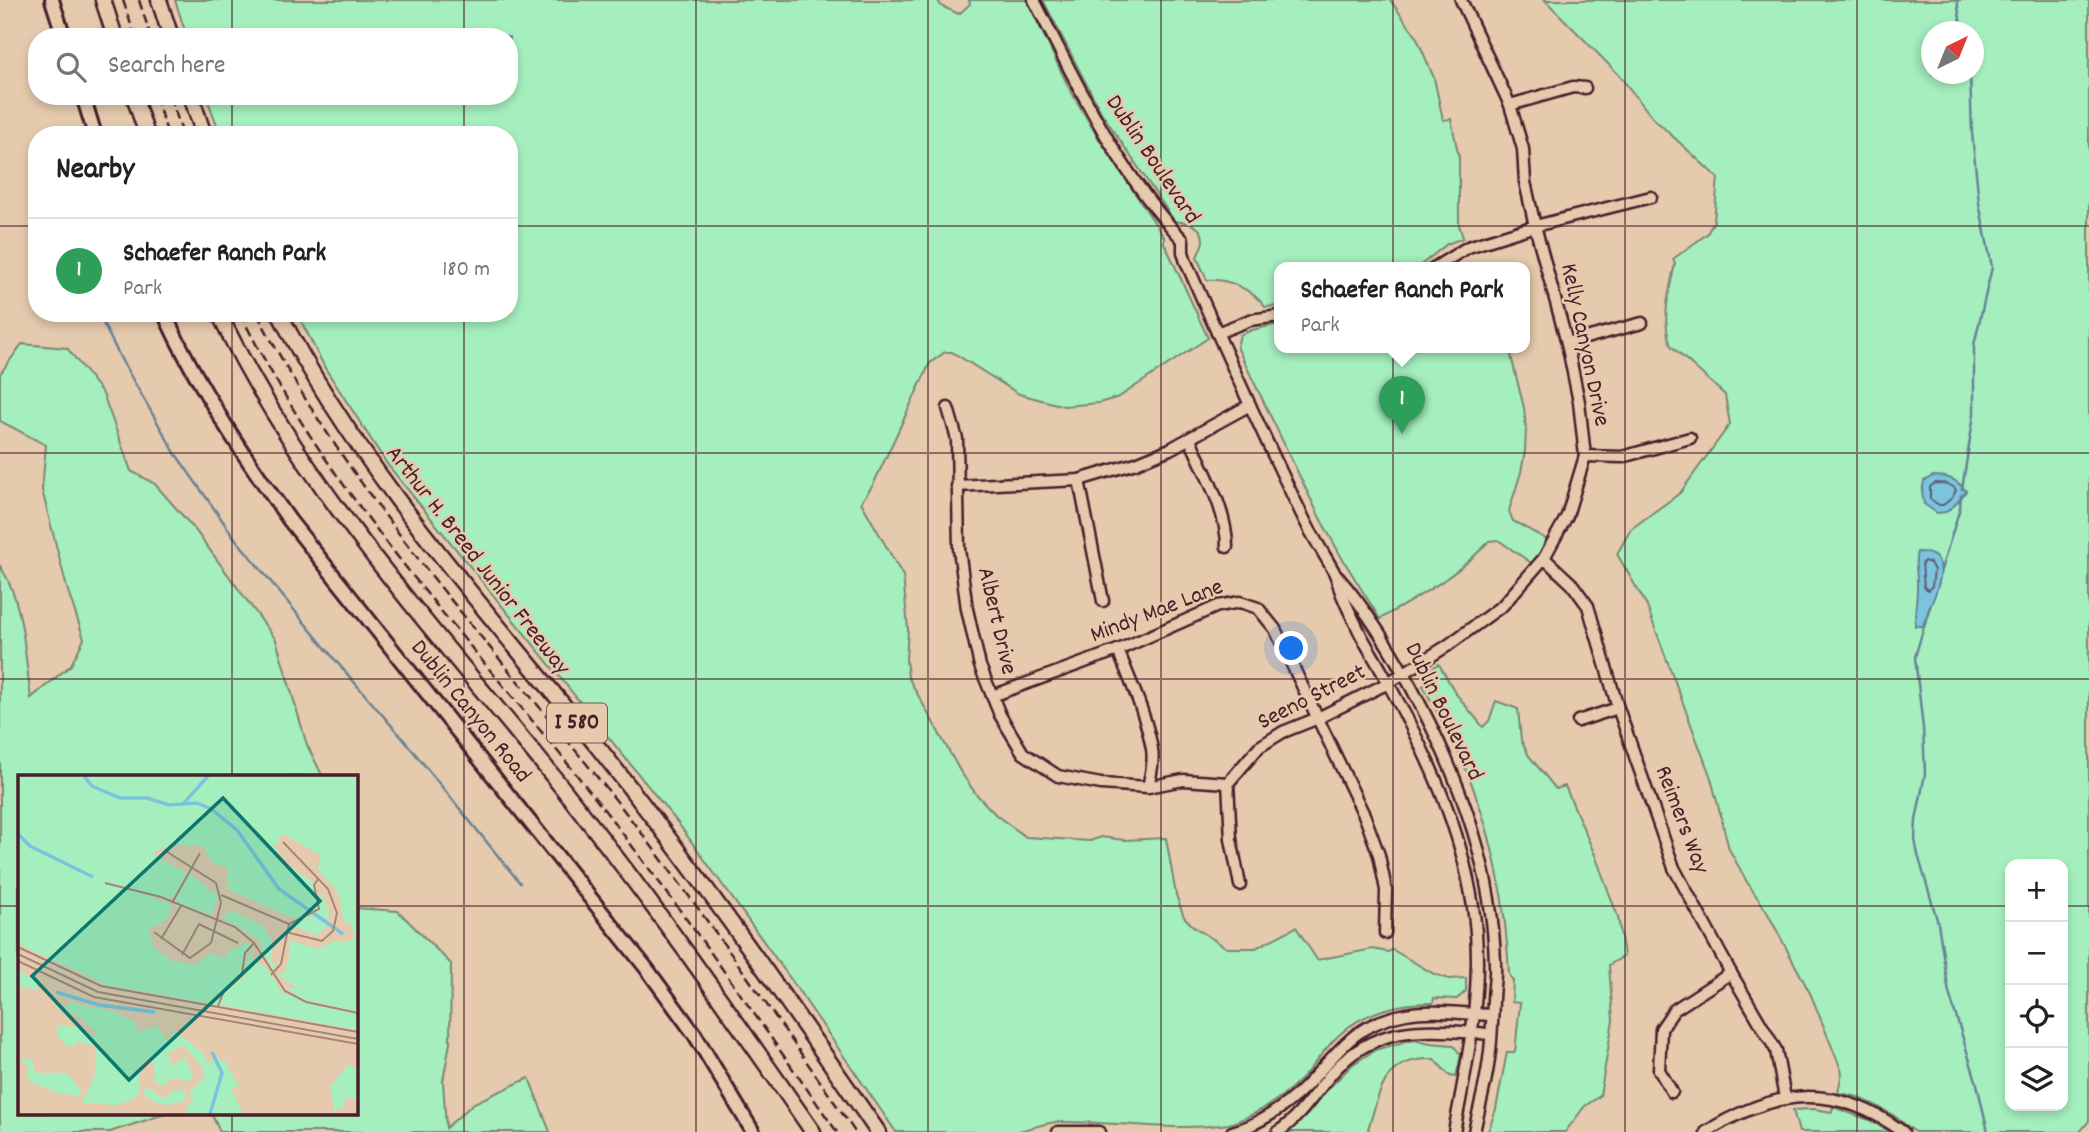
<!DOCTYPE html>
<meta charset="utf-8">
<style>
:root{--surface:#fff;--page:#f6f6f6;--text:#222;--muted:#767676;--line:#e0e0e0;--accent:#d1495b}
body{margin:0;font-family:Dekko,sans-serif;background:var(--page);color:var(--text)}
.controls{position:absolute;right:21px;bottom:21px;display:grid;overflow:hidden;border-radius:14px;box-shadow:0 4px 10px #0003}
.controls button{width:63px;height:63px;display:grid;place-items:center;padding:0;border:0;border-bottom:2px solid var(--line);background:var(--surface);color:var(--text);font:35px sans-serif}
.compass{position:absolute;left:1921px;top:21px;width:63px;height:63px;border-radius:50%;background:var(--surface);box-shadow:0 4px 10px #0003;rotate:43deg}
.you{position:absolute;left:1292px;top:649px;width:24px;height:24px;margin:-18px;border:5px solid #fff;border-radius:50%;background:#1a73e8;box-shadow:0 0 0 10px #1a73e833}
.badge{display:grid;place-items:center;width:46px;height:46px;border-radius:50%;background:var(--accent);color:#fff;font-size:23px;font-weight:700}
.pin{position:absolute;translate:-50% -58px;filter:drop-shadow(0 2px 4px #0008)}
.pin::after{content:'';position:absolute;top:37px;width:24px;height:21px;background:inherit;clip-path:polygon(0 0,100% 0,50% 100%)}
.popup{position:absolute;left:1274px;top:262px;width:256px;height:91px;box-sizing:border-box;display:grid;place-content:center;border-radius:14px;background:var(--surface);filter:drop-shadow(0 2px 5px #0005);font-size:23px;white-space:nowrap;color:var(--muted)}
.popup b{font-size:26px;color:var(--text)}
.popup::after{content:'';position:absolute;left:50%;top:100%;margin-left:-14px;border:14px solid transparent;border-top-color:var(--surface)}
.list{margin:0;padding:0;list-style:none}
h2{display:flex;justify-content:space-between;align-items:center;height:91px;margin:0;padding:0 28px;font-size:30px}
h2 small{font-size:23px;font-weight:400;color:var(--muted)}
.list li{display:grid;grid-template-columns:46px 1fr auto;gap:21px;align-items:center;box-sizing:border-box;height:105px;padding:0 28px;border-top:2px solid var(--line)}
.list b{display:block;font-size:26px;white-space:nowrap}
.list p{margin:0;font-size:23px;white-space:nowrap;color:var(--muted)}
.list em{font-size:23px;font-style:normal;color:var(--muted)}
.icon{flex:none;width:38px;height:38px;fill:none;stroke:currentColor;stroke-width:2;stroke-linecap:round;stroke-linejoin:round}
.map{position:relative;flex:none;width:2089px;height:1132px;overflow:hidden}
.search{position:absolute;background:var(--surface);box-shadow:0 4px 10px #0003;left:28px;top:28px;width:490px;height:77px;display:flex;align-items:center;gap:18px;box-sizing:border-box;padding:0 24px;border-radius:28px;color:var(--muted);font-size:26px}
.panel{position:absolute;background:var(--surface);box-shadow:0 4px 10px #0003;left:28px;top:126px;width:490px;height:196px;border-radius:28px}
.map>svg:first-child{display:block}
.green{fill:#a5efbe;stroke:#788774;stroke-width:2;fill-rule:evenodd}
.water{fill:#7cc4dd;stroke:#688296;stroke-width:2}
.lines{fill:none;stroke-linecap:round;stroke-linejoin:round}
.shore{stroke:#5e6172;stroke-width:2}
.stream{stroke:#688296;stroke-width:2.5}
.minor-casing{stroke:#4a1f2b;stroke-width:15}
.major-casing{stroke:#4a1f2b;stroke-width:18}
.highway-casing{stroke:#4a1f2b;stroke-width:19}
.minor{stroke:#e5caad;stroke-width:10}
.major{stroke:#e5caad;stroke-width:12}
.highway{stroke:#e5caad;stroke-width:14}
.rail{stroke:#4a1f2b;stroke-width:2.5;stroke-dasharray:10 5;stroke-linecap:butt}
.grid{fill:none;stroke:#4a1f2b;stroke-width:2;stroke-opacity:0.55}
.labels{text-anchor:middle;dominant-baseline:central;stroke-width:5;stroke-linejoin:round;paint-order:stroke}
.shield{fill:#e5caad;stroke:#785252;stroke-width:2}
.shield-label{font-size:23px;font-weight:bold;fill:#4a1f2b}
.street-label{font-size:24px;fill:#4a1f2b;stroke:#e5caad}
.inset-river{fill:none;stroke:#7cc4dd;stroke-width:3.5}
.inset-road{fill:none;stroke:#a78679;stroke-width:2}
.view{fill:#0f766e;fill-opacity:0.15;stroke:#0f766e;stroke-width:3.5}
.inset-edge{fill:none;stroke:#4a1f2b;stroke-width:3.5}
</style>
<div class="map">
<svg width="2089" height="1132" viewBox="0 0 2089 1132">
<rect width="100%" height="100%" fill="#e5caad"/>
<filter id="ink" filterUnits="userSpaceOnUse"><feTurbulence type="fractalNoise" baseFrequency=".0143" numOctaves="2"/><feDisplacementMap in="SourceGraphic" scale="14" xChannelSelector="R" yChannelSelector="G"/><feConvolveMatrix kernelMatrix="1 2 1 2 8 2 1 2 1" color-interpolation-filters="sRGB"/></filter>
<g filter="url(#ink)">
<g class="green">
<path d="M175 0H938L941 6 959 14 970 4 969 0H1027L1069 88 1097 136 1164 237V243L1169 253 1208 338 1119 397 1099 403 1064 406 1019 394 952 352H945L930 363 873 485 861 502 903 576 908 629 906 659 908 677 960 771 976 794 996 815 1026 837 1090 841 1101 837 1124 840 1166 838 1176 895 1184 917 1194 927 1227 948H1256L1296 927 1317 960 1373 949 1387 952 1393 950 1434 974 1449 979 1466 978V991L1457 999 1434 998 1433 1003C1400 1002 1363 1012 1339 1035 1325 1048 1314 1065 1301 1079 1281 1099 1256 1115 1229 1124 1173 1132 1117 1121 1060 1122 1044 1122 1029 1130 1013 1132 1001 1132 988 1132 976 1132 949 1132 923 1132 896 1132L792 981 678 823 387 464 325 368 297 313H509V135H221L206 96H509V37H187Z"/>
<path d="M1043 0H1390L1416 36 1434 78 1443 120 1451 119 1459 158V225L1463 238 1447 244 1417 268H1280L1279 306 1265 307C1253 290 1228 278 1207 280L1197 257C1199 252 1203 245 1203 240 1203 225 1186 221 1175 222L1101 112Z"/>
<path d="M1545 0H2089V1121L2080 1132H1915L1893 1115 1873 1104 1855 1096 1838 1093 1842 1072 1811 995 1767 912 1747 882 1729 849 1711 778 1646 604 1617 554 1631 529 1680 493 1730 424 1725 395 1671 346C1661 319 1669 291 1675 264L1673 259 1707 234 1714 221 1718 178 1653 118 1618 74ZM1932 32H1974V74H1932ZM2010 864H2063V1106H2010Z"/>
<path d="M1279 324 1280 348H1509L1524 408 1526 429 1525 451 1521 472 1509 511 1513 521 1548 540 1533 564 1498 540 1489 541C1459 575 1419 596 1380 619L1342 558 1320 518 1237 347 1240 335 1252 330Z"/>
<path d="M22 344 67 348 103 394 131 471 155 484 195 530 276 640 307 745 323 777H19V1113H168L110 1132H0V566C25 604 24 654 31 698L71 665 84 639 67 588 42 490 46 445 0 421V374Z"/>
<path d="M1439 664 1456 694 1483 727 1489 721 1496 701 1518 709 1521 740 1529 756 1556 789 1565 786 1595 855 1618 917 1624 956 1609 965 1613 1020 1600 1096 1585 1106 1565 1132H1488L1496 1109 1507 1052H1515L1520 1003 1512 1002 1513 981 1509 974C1505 896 1493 830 1461 758 1450 733 1436 710 1423 686 1431 682 1433 678 1431 669Z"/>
<path d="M355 908 398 911 451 964 450 1043 443 1081 446 1128 474 1103 529 1078 550 1132H220L211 1113H355Z"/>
<path d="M1414 1039 1430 1043 1453 1045 1461 1055 1456 1077 1450 1076 1434 1059C1384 1057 1381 1089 1368 1129L1370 1132H1289L1308 1114 1328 1089 1352 1065 1375 1050Z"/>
<path d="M1833 1107 1869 1120 1889 1132H1799L1793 1110 1814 1109 1832 1112Z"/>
</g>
<g class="water">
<path d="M1933 476C1949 476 1956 479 1966 491L1957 503 1946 512 1937 513 1924 504 1922 492 1924 481Z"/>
<path d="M1917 552C1963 552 1929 604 1923 626H1915C1914 611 1918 596 1917 581 1917 570 1914 563 1917 552Z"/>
</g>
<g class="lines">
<g class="shore">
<path d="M1935 483C1943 483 1951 483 1956 490L1952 498 1943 505H1939L1930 499V487Z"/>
<path d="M1924 561 1930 563 1934 570 1932 586 1928 590 1924 587 1922 564Z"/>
</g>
<g class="stream">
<path d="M1957 0 1962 32"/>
<path d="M98 313 122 361 175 453 234 537 336 661 404 740 520 883"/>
<path d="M1962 489 1974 414V345L1992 267 1979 203 1972 133 1970 74"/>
<path d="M1941 570 1960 508 1961 495"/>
<path d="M1930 606 1915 657 1923 728 1925 774 1916 820 1915 840 1918 855 1938 923 1949 993 1977 1084 1988 1132"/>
</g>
<g class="minor-casing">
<g id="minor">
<path d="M1034 0C1077 83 1117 172 1183 240V252L1186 262C1224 349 1263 436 1305 521 1314 539 1325 555 1334 572 1338 580 1339 589 1343 597 1348 610 1355 622 1361 635 1369 650 1379 665 1387 681 1426 752 1461 826 1473 907 1485 983 1468 1058 1454 1132"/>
<path d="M1510 105 1573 87 1585 88"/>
<path d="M1434 268 1468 247 1535 226 1651 197"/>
<path d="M1217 333 1250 320 1280 316"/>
<path d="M1567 343 1642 323"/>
<path d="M948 408 957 439 959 549 967 609 980 666 1000 715 1023 753 1058 776 1101 784 1148 787 1183 780 1228 783"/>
<path d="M1190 439C1204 472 1227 510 1227 547"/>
<path d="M1585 456 1622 457 1690 438"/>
<path d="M1079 480 1103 601"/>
<path d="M957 486 1079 480 1136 463 1170 449 1250 405"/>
<path d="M1544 558 1572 584 1588 606 1618 708 1674 868 1731 973 1776 1050 1785 1098"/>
<path d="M1338 577C1372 616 1398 661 1421 706 1463 787 1493 872 1495 964 1496 976 1493 989 1493 1001 1492 1020 1492 1040 1489 1059 1486 1084 1479 1108 1474 1132"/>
<path d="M1118 650C1130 681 1146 714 1152 749 1154 761 1151 774 1148 787"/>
<path d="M992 696 1118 650 1218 606 1240 602 1258 608 1275 629 1365 817 1379 855 1386 890 1385 933"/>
<path d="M1578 721 1618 708"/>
<path d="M1228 783 1259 747 1283 732 1318 718 1388 683 1447 646 1503 605 1544 558 1567 516 1585 456 1579 402 1567 343 1535 226 1525 182 1523 149 1510 105 1461 0"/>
<path d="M1228 783 1231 839 1240 885"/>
<path d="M1672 1092 1659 1070 1661 1029 1674 1010 1731 973"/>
<path d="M1058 1132H1099"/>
<path d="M1232 1132C1258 1125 1285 1107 1305 1087 1339 1052 1352 1024 1406 1014 1434 1009 1464 1014 1492 1015"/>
<path d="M1278 1132C1300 1117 1315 1093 1332 1073 1378 1021 1429 1030 1491 1034"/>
<path d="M1706 1132C1775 1089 1835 1082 1903 1132"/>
</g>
</g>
<g class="major-casing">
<g id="major">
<path d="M52 0 64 37"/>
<path d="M83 96 95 135"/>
<path d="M164 313C198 387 243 455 290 521L647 969 695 1035 753 1132"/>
</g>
</g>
<g class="highway-casing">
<g id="highway">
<path d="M103 0 115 37"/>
<path d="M159 0 171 37"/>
<path d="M134 96 147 135"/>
<path d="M191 96 204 135"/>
<path d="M219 313C300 484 430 625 548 770 642 887 728 1009 813 1132"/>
<path d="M279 313C362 475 487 610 601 751 699 874 789 1003 878 1132"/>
</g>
</g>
<use href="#minor" class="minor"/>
<use href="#major" class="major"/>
<use href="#highway" class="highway"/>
<g class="rail">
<path d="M123 0 135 37"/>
<path d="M139 0 151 37"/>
<path d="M155 96 168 135"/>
<path d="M170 96 183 135"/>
<path d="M240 313C263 359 288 403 317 446 393 560 486 663 572 769 666 886 751 1009 837 1132"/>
<path d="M257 313C347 490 483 636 607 789 695 899 775 1016 855 1132"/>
</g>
</g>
</g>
<path class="grid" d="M232 0V37M464 0V37M696 0V1132M928 0V1132M1161 0V1132M1393 0V1132M1625 0V1132M1857 0V1132M232 96V135M464 96V135M0 226H37M509 226H2089M232 313V777M464 313V1132M0 453H2089M0 679H2089M0 906H19M355 906H2010M2063 906H2089M232 1113V1132"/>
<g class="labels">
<rect class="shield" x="547" y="703.5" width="60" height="39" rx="5"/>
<g class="shield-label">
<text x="577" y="723">I 580</text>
</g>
<g class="street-label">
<text transform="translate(1152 160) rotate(56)">Dublin Boulevard</text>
<text transform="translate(1584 345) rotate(78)">Kelly Canyon Drive</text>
<text transform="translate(477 561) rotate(52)">Arthur H. Breed Junior Freeway</text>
<text transform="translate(1157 612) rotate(-21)">Mindy Mae Lane</text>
<text transform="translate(996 621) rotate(77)">Albert Drive</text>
<text transform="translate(1312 698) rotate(-27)">Seeno Street</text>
<text transform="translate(470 712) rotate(51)">Dublin Canyon Road</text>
<text transform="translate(1443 712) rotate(64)">Dublin Boulevard</text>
<text transform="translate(1681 820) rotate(69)">Reimers Way</text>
</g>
</g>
<g transform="translate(18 775)">
<rect width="340" height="340" fill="#e5caad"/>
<path d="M0 1H339V237L286 224 269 214 278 211 258 200 266 198 270 189 272 168 267 164 300 174 315 167 332 166 336 161 333 149 326 147 320 118 300 94 302 80 267 60 261 61 262 67 256 71 266 87 295 108 301 124 299 135 276 144 209 114V92L193 87 186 71 150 70 134 79 168 98 156 121 148 124 89 106 154 129 149 144 130 155 136 173 155 186 179 190 192 178 207 183 212 175 233 167 223 199 207 214 200 230 89 210 0 169ZM171 97 196 119 202 118 193 140 156 126ZM304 117 311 139 308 153 298 160 273 150 300 137ZM214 136 244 150 254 165V187L259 191 254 193 239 163 203 142ZM238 173 233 181 236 187 247 191 265 218 339 240V255L202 230 207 218 226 202 230 180ZM0 194 20 209V215L0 211ZM50 227 94 236 117 247 119 257 138 251 151 266 155 255 185 278 189 288 206 284 221 312H213L225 339H170L169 330 175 326 171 319 186 302 184 292 165 270 149 279 154 290 167 282 175 301 169 307 157 302 144 311 137 308 136 288 127 284 121 295 122 316 114 325 98 330 64 328 77 300V271L59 266 57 272 50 271 40 262 39 250 65 253 76 262 77 256 56 238H46ZM2 282 15 286 17 298H49L64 317 59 321 41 318 13 307 8 300 10 292ZM331 289 337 294 339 289V325L327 322 326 334 322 331 317 339 312 312ZM129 312 146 324 155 315 168 316 167 325 152 330 136 327 125 319Z" fill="#a5efbe"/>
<path class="inset-river" d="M66 1 74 11 102 23H129L151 30 179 28 193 34 219 55 261 114 325 159M166 28 190 1M0 59 12 71 75 102M38 217 81 230 137 237M192 339 204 298 194 277"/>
<path class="inset-road" d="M265 67 310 114 319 138 315 156 304 166 268 157M146 75 198 108 203 128 193 168M87 108 143 122 217 152 236 168 267 216 288 227 340 238M203 120 271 149M154 128 182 78M136 157 172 183 193 168M143 164 163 131M0 172 83 211 340 257M0 179 80 217 340 264M164 180 181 149 220 168M0 186 76 222 340 269M253 200 263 189 271 149 301 134 296 110 300 104M200 231 206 216 224 199 227 178 236 168"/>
<path class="view" d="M205 23 302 126 111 305 14 201Z"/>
<rect width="340" height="340" class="inset-edge"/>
</g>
</svg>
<div class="controls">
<button>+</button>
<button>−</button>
<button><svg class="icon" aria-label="locate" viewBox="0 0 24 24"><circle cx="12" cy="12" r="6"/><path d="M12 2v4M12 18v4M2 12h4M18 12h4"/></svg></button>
<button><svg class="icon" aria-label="layers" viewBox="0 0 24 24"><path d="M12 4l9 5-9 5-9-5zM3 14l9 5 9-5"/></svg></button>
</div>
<svg class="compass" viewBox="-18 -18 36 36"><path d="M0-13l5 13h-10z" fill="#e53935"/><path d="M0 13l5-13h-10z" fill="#767676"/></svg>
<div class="you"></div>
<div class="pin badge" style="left:1402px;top:434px;background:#2e9e5b">1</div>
<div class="popup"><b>Schaefer Ranch Park</b>Park</div>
<div class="search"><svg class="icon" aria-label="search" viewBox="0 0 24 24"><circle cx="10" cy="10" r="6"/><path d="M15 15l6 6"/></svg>Search here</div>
<section class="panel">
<h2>Nearby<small></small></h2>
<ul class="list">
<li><span class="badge" style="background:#2e9e5b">1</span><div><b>Schaefer Ranch Park</b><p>Park</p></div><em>180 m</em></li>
</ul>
</section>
</div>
